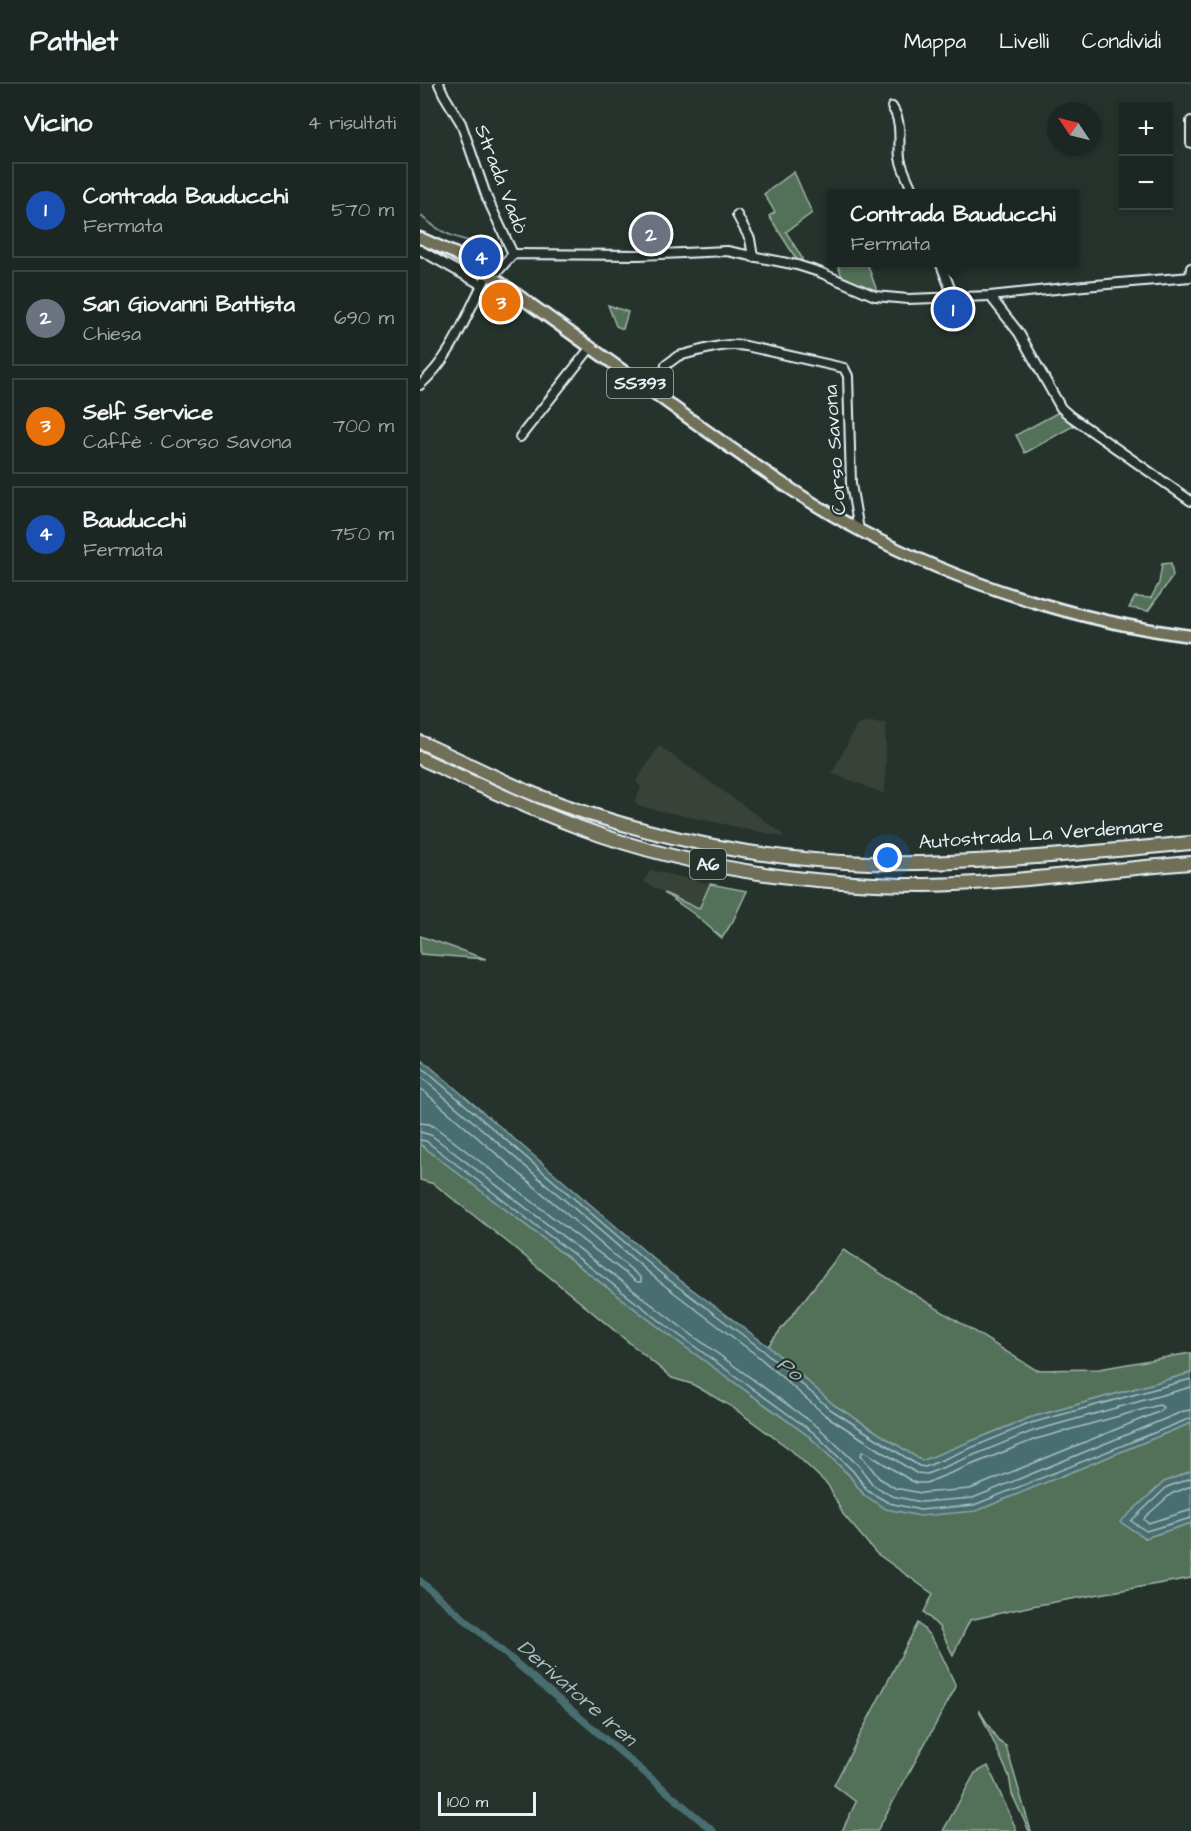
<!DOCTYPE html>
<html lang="it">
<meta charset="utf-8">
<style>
:root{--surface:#1c2622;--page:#29322f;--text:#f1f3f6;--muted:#a0a5a5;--line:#3a4340;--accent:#ffd166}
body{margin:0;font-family:"Architects Daughter",sans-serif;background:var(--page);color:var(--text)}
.controls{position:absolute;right:18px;top:18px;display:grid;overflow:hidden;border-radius:0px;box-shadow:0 3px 9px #0003}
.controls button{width:54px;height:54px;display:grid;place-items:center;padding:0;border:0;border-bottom:2px solid var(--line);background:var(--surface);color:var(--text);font:30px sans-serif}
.compass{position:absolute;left:627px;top:18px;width:54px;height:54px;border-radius:50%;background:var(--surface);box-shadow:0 3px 9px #0003;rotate:305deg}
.scale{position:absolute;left:18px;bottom:15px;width:98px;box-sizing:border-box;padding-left:6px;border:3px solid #e8f1f8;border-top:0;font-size:16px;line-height:21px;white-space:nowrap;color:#e8f1f8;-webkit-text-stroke:4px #26332d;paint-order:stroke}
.you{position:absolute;left:468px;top:774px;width:21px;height:21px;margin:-15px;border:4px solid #fff;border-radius:50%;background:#1a73e8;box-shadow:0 0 0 9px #1a73e833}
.badge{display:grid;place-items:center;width:39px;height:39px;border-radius:50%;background:var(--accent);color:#fff;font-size:20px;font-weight:700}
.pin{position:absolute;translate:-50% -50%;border:3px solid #fff;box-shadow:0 2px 6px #0006}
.popup{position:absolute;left:407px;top:105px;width:252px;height:78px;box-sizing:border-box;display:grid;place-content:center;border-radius:0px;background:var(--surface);filter:drop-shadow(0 2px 4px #0005);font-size:20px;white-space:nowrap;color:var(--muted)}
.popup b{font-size:22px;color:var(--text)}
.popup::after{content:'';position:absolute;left:50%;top:100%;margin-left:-12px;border:12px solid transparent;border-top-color:var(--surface)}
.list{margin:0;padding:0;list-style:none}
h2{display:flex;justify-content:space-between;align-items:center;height:78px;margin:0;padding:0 24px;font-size:26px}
h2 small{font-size:20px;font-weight:400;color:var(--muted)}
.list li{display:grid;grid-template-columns:39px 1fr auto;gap:18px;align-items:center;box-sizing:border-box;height:96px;margin:0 12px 12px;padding:0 12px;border:2px solid var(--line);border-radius:0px}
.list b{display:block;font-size:22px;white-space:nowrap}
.list p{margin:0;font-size:20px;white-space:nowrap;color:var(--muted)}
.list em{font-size:20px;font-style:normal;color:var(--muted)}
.map{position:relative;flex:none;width:771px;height:1747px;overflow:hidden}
header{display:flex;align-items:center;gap:36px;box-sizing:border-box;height:84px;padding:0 30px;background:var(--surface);border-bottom:2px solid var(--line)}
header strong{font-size:28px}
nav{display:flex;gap:33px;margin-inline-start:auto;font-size:21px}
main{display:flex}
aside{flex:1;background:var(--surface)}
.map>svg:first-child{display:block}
.built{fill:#394238}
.green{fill:#537159;stroke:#9eb1a8;stroke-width:1.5}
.water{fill:#4a6e70;stroke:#89a2a6;stroke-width:1.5}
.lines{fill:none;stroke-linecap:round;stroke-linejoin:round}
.shore{stroke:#a9bdc2;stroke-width:1.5}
.stream{stroke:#89a2a6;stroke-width:2}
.canal{stroke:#4a6e70;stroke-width:7}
.minor-casing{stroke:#e8f1f8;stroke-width:12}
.major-casing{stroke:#e8f1f8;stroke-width:15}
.highway-casing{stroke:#e8f1f8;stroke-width:16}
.minor{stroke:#26332d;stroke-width:8}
.major{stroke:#706f59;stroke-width:10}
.highway{stroke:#706f59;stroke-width:12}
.labels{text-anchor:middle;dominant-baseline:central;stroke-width:4.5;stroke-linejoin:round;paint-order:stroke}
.shield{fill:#26332d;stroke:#aeb8bb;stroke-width:1.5}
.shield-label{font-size:18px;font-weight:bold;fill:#e8f1f8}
.street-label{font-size:20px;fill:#e8f1f8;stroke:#26332d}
.water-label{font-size:21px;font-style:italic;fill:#a9bdc2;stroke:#26332d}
</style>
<header>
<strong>Pathlet</strong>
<nav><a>Mappa</a><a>Livelli</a><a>Condividi</a></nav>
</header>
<main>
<aside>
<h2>Vicino<small>4 risultati</small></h2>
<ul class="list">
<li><span class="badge" style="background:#1a4fb4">1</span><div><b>Contrada Bauducchi</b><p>Fermata</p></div><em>570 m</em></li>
<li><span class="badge" style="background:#6b7280">2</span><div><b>San Giovanni Battista</b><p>Chiesa</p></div><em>690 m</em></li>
<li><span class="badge" style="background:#e8710a">3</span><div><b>Self Service</b><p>Caffè · Corso Savona</p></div><em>700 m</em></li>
<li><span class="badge" style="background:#1a4fb4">4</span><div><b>Bauducchi</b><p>Fermata</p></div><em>750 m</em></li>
</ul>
</aside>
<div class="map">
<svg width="771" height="1747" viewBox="0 0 771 1747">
<rect width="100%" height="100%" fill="#26332d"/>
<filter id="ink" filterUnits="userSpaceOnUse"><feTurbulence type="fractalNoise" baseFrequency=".0167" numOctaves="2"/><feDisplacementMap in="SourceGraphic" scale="12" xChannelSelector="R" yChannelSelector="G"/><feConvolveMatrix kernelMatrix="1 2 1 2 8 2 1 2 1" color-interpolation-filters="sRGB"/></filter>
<g filter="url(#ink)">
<g class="built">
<path d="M446 638 466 639 465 710 412 689 435 645 437 642Z"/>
<path d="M239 662 358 746 365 753 218 722 215 718 221 703 216 698Z"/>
<path d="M231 786 290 800 279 825 244 809 223 797Z"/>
</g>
<g class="green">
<path d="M374 88 392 129 366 148 382 174V177L377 176 349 132 355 128 344 110Z"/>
<path d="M417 179H447L457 207 422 193Z"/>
<path d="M188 221 208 228 203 245 196 242Z"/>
<path d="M639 328 655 341 605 369 596 351Z"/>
<path d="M751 479 753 492 728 527 709 524 715 513 731 514 739 499 742 480Z"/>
<path d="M290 800 327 807 313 837 302 854 274 830 244 809 279 825Z"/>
<path d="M0 852 66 875 0 870Z"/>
<path d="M0 1060 253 1254 390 1353 429 1391 444 1411 556 1427 771 1339V1387L744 1398 725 1454 771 1439V1494L612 1522 550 1536 533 1571 519 1543 504 1528 513 1510 456 1469 423 1430 408 1401 371 1366 312 1323 272 1300 252 1294 91 1161 14 1100 0 1096Z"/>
<path d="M423 1166 616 1286 679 1285 771 1269V1289L609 1334 502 1377 414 1321 348 1262Z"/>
<path d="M498 1539C517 1556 526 1580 536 1603L457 1747H422L436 1718 414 1701Z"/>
<path d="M559 1626 578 1657 586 1662 611 1747H609L592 1710 589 1692Z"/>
<path d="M568 1682 597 1747H523L555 1689Z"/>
</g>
<g class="water">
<path d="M0 974 249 1188 348 1262 414 1321 502 1377 609 1334 771 1289V1339L556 1427 500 1432 466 1425 444 1411 429 1391 390 1353 253 1254 0 1060Z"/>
<path d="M771 1387V1439L725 1454 700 1438 744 1398Z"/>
</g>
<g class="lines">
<g class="shore">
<path d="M0 982 245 1193 344 1267 410 1325 499 1382 505 1383 611 1339 771 1295"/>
<path d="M0 992 240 1198 339 1273 405 1331 496 1389 507 1390 613 1347 771 1303"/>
<path d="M0 1004 221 1194V1198H217L15 1043 9 1040 0 1039"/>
<path d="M0 1048 11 1051 261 1243 398 1343 439 1382 453 1401 472 1412 501 1418 553 1414 764 1327 771 1326"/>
<path d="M0 1056 6 1057 256 1249 394 1349 433 1387 448 1407 469 1419 500 1426 554 1421 771 1334"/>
<path d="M739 1321 743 1323 741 1327 550 1405 501 1409 475 1404 459 1394 441 1371 442 1368H445L490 1396 496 1399H506L616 1355Z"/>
<path d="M771 1394 747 1403 711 1437 726 1447 771 1434"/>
<path d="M771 1402 751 1410 725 1433 724 1436 728 1439 771 1426"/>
</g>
<g class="stream">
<path d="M0 131C6 136 13 142 20 146 33 154 71 165 86 160"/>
<path d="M57 159V161L78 174"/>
</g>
<path class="canal" d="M0 1497 293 1747"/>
<g class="minor-casing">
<g id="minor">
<path d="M19 0 24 11 41 39 67 114 93 170"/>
<path d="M472 23C483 39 478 56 480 74 482 85 489 98 494 110"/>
<path d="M771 37V59"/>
<path d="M317 131 330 155 333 173"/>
<path d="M0 166 62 201"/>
<path d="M520 178 533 212"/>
<path d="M770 193 771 184"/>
<path d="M570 212 599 249 641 324 650 332 771 417"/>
<path d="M0 301C35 270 46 229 68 190L78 187 93 170 219 171 307 167 377 181 399 188 455 212 488 215 570 212 664 202 771 193"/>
<path d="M235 310 243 296 246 281 258 272C280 267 303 258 326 262L424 284 428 292 431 400 439 446"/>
<path d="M100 353 171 263"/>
</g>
</g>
<g class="major-casing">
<path id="major" d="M0 154 34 169 68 190C136 238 203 287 270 335 325 374 381 415 441 447 538 499 661 538 771 552"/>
</g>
<g class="highway-casing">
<g id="highway">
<path d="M0 658C39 675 77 695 116 711 152 725 190 737 228 747 300 766 375 777 449 779 555 781 665 769 771 759"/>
<path d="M0 674C52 698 104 723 158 743 268 784 387 801 505 801 545 801 586 797 627 793 675 788 723 783 771 779"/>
</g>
</g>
<use href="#minor" class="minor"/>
<use href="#major" class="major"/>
<use href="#highway" class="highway"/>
</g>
</g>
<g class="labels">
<g class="shield">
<rect x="187" y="284" width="66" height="30" rx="4.5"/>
<rect x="270" y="765" width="36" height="30" rx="4.5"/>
</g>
<g class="shield-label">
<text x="220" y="299">SS393</text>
<text x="288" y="780">A6</text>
</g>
<g class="street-label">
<text transform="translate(81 95) rotate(69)">Strada Vadò</text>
<text transform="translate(415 366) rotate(-94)">Corso Savona</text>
<text transform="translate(621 750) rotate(-4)">Autostrada La Verdemare</text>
</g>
<g class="water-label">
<text transform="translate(370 1285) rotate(37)">Po</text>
<text transform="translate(157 1609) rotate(41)">Derivatore Iren</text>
</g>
</g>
</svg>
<div class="controls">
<button>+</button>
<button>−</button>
</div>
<svg class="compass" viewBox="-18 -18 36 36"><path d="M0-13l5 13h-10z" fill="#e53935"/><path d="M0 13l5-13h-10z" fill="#a0a5a5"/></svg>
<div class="scale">100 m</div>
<div class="you"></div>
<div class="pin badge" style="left:533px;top:225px;background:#1a4fb4">1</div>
<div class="popup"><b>Contrada Bauducchi</b>Fermata</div>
<div class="pin badge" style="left:231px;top:150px;background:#6b7280">2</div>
<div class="pin badge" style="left:81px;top:218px;background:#e8710a">3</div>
<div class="pin badge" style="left:61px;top:173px;background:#1a4fb4">4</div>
</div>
</main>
